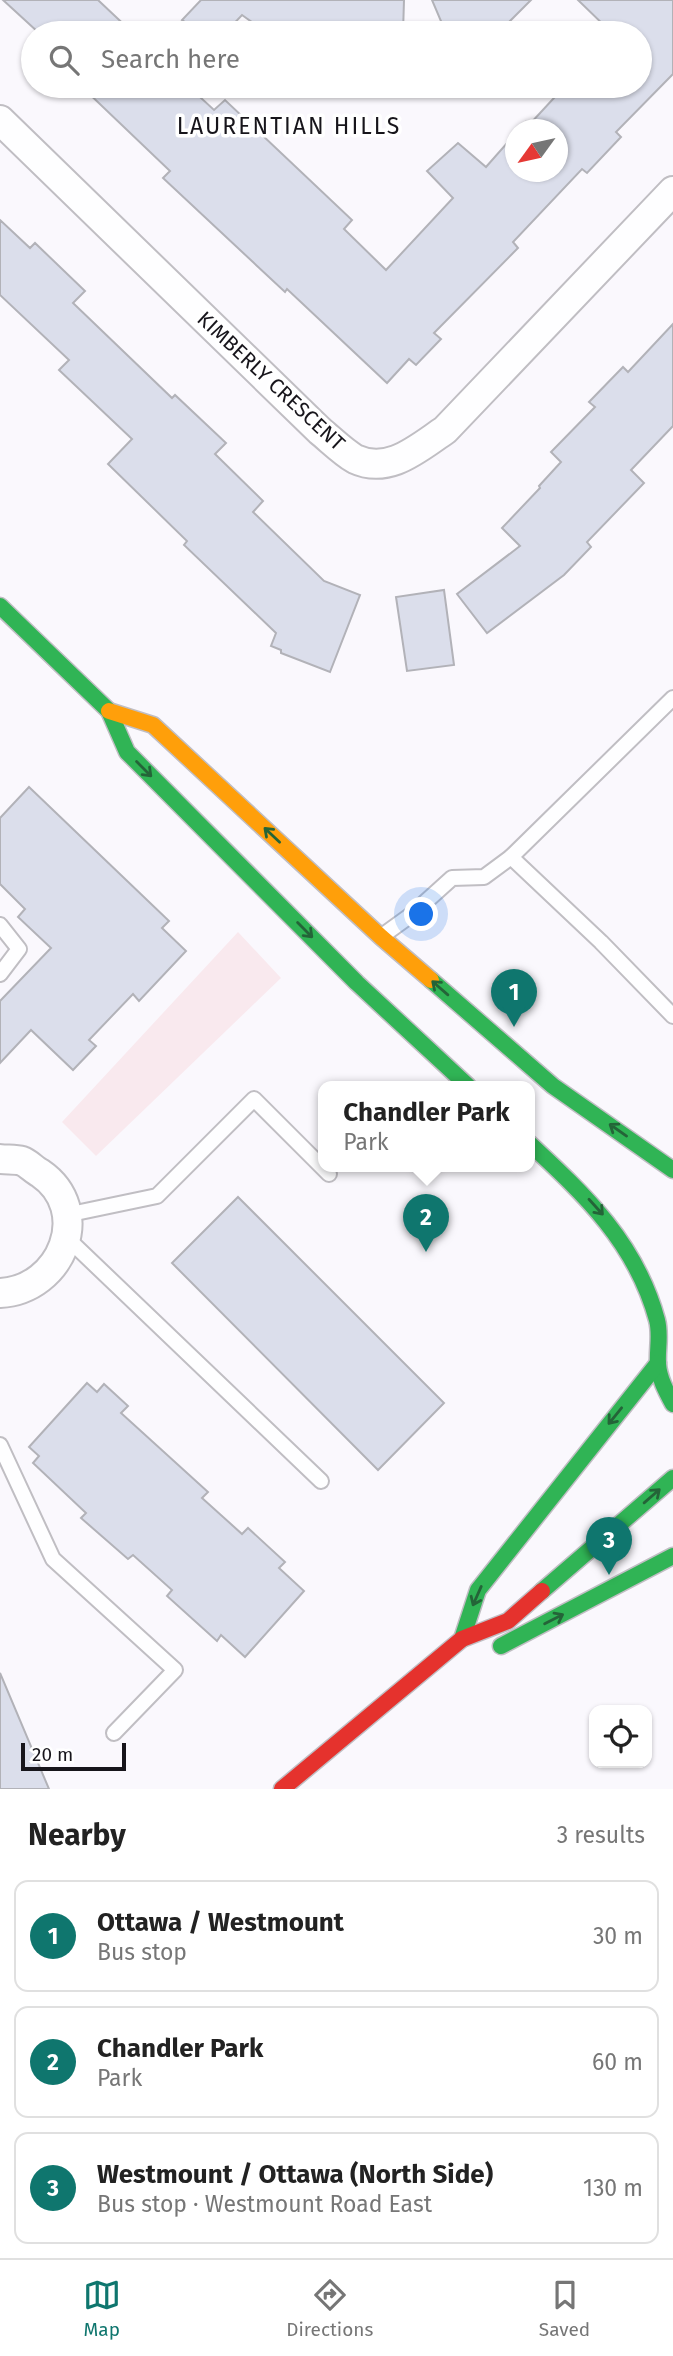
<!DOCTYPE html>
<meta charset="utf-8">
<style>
:root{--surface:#fff;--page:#f6f6f6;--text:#222;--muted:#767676;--line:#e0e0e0;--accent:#0f766e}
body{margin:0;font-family:"Fira Sans",sans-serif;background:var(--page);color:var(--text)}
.controls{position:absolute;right:21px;bottom:21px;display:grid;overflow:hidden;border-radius:14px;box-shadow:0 2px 5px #0004}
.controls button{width:63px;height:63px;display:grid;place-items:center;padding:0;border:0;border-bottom:2px solid var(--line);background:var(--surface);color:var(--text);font:35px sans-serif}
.compass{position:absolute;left:505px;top:119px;width:63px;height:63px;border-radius:50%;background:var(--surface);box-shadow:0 2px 5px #0004;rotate:237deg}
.scale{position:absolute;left:21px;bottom:18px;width:105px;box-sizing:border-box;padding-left:7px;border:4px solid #17151b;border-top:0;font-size:19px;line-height:24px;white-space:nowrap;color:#17151b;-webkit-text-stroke:5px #fff;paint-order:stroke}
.you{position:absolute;left:422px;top:915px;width:24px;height:24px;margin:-18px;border:5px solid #fff;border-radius:50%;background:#1a73e8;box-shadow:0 0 0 10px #1a73e833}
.badge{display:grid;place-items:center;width:46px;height:46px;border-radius:50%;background:var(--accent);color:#fff;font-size:23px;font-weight:700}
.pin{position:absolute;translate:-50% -58px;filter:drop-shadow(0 2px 4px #0008)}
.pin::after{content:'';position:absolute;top:37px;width:24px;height:21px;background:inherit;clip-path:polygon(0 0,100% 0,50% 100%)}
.popup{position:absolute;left:318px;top:1081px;width:217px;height:91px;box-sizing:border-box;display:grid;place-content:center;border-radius:14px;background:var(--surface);filter:drop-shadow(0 2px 5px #0005);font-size:23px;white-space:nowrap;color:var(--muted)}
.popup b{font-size:26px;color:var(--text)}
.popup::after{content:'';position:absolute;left:50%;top:100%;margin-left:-14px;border:14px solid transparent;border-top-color:var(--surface)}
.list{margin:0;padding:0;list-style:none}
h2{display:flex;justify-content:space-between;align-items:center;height:91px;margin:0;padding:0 28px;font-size:30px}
h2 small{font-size:23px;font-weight:400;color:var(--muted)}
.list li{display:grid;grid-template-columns:46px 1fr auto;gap:21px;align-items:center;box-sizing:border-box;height:112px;margin:0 14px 14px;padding:0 14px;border:2px solid var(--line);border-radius:14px}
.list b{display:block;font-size:26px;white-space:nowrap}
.list p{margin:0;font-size:23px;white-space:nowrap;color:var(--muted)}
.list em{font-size:23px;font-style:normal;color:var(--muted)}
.icon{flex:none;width:38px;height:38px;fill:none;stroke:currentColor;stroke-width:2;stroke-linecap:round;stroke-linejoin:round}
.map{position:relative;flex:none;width:673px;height:1789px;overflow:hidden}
.search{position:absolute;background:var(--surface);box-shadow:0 2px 5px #0004;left:21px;right:21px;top:21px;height:77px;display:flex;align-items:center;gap:18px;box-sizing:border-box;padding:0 24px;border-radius:38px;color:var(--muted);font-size:26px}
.sheet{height:469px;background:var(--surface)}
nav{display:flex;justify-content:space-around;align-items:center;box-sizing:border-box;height:98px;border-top:2px solid var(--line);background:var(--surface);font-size:19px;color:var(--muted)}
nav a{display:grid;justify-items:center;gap:4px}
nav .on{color:var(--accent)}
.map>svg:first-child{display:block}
.green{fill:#f9e9ee}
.building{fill:#dbdeeb;stroke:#b2b2b8;stroke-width:2}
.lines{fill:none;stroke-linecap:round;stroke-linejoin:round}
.lane-casing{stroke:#c0bec3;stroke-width:18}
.street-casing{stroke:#c0bec3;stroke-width:32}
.fast-casing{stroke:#c0bec3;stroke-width:19}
.slow-casing{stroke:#c0bec3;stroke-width:19}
.jam-casing{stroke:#c0bec3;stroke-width:19}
.lane{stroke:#fefeff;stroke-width:14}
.street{stroke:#fefeff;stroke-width:28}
.fast{stroke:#30b455;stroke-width:16}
.slow{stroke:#ff9f0a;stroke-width:16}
.jam{stroke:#e5322d;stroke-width:16}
.oneway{stroke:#246438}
.labels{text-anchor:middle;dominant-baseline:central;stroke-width:7;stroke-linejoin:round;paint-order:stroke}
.street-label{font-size:21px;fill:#17151b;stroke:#fff}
.neighbourhood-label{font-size:23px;letter-spacing:2px;fill:#17151b;stroke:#fff}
</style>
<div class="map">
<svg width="673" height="1789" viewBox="0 0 673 1789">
<rect width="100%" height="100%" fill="#faf8fd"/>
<path class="green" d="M238 932 281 978 96 1156 62 1122Z"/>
<g class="building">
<path d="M3 0H98L133 33H39Z"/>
<path d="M201 0H404L403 33H267L242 15 225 33H202L182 20Z"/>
<path d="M432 0H531L503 28 492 33H446Z"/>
<path d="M578 0H673V74L616 132 621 137 587 173 582 169 513 242 518 248 434 333 441 339 416 365 409 359 387 383 287 289 285 292 163 178 170 171 81 86H188L214 110 225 100 352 220 344 229 386 270 453 198 427 171 458 143 486 167 515 134V172H557V130H520L526 122 529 125 565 86H640V33H612Z"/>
<path d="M0 220 30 248 35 243 85 291 73 303 172 398 175 395 226 443 215 454 263 501 253 512 324 581 360 595 330 672 281 653V650L271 646 276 633 184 545 187 541 108 464 132 439 59 370 69 360 0 295Z"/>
<path d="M673 324V426L631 470 644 483 587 542 591 547 564 575 487 633 457 594 520 546 502 528 540 488 539 486 561 462 551 452 595 407 589 402 623 367 628 372Z"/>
<path d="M444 590 454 665 407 671 396 597Z"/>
<path d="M29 787 169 921 162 928 186 951 139 1001 133 994 89 1040 96 1046 73 1070 31 1030 0 1063V1001L51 948 18 917 25 909 0 884V818Z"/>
<path d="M238 1197 444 1403 378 1470 172 1263Z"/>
<path d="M87 1383 97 1392 104 1384 128 1406 121 1413 208 1492 202 1498 242 1534 248 1528 285 1562 279 1568 304 1591 245 1657 221 1635 217 1641 167 1596 172 1590 133 1555 128 1559 81 1518 86 1513 33 1463 39 1456 29 1447Z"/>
<path d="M0 1673 49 1789H0Z"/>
</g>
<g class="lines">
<g class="lane-casing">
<g id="lane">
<path d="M511 857 601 942 673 1016"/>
<path d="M0 925 19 949 0 974"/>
<path d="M382 936 411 915 452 878 484 877 511 857 673 698"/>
<path d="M66 1215 157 1196 254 1099 329 1174"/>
<path d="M66 1237 321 1481"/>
<path d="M0 1445 53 1559 175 1670 114 1733"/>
</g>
</g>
<g class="street-casing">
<g id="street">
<path d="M0 120 320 431C331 440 343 452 355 459 389 475 418 448 445 430L673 191"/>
<path d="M0 1159C7 1160 15 1159 22 1161 28 1163 34 1170 40 1173 94 1210 62 1290 0 1293"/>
</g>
</g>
<g class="fast-casing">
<g id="fast">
<path d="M0 606 109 711 127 752 357 983 468 1086"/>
<path d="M431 980 553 1086 673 1170"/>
<path d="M529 1143C586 1196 636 1243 657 1320 661 1335 657 1349 658 1364 659 1378 666 1391 673 1404"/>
<path d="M542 1591 673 1478"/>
<path d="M462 1639 478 1590 658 1363"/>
<path d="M501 1646 673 1556"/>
</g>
</g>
<g class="slow-casing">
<path id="slow" d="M109 711 153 725 381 937 431 980"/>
</g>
<g class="jam-casing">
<path id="jam" d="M282 1789 462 1639 508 1621 542 1591"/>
</g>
<use href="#lane" class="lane"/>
<use href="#street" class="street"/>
<use href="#fast" class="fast"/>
<use href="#slow" class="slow"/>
<use href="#jam" class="jam"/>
</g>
<defs><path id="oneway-shaft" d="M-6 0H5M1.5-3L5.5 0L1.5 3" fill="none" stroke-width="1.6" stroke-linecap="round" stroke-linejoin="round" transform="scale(1.75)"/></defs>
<g class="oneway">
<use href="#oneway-shaft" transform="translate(144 769) rotate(45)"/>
<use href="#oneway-shaft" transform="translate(272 835) rotate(-137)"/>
<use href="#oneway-shaft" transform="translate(305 930) rotate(45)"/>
<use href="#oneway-shaft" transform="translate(440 988) rotate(-139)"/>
<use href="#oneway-shaft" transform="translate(618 1130) rotate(-145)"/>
<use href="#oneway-shaft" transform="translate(596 1207) rotate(48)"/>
<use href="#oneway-shaft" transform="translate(615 1416) rotate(129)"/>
<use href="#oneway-shaft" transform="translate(652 1496) rotate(-41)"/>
<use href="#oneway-shaft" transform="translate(477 1596) rotate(114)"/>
<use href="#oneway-shaft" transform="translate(554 1619) rotate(-27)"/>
</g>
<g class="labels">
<g class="street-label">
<text transform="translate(271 381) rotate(43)">KIMBERLY CRESCENT</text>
</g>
<g class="neighbourhood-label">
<text x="289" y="126">LAURENTIAN HILLS</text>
</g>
</g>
</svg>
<div class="controls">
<button><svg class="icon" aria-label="locate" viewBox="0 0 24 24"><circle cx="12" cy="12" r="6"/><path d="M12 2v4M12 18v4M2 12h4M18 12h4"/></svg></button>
</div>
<svg class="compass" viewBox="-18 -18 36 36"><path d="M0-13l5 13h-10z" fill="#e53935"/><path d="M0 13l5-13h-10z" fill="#767676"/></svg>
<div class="scale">20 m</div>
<div class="you"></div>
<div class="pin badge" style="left:514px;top:1027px">1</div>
<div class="pin badge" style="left:426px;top:1252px">2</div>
<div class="popup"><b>Chandler Park</b>Park</div>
<div class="pin badge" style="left:609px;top:1575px">3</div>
<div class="search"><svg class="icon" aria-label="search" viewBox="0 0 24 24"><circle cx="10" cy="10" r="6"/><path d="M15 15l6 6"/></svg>Search here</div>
</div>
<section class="sheet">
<h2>Nearby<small>3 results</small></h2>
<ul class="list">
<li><span class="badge">1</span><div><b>Ottawa / Westmount</b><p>Bus stop</p></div><em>30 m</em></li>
<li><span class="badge">2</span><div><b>Chandler Park</b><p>Park</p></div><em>60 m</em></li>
<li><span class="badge">3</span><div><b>Westmount / Ottawa (North Side)</b><p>Bus stop · Westmount Road East</p></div><em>130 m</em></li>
</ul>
</section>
<nav>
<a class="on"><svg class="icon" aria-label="map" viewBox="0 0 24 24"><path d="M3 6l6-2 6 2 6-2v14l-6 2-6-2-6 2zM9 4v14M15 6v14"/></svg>Map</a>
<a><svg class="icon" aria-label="directions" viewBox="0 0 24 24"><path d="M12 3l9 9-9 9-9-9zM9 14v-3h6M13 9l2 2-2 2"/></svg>Directions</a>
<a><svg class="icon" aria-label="saved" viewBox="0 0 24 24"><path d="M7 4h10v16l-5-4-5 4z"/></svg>Saved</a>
</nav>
